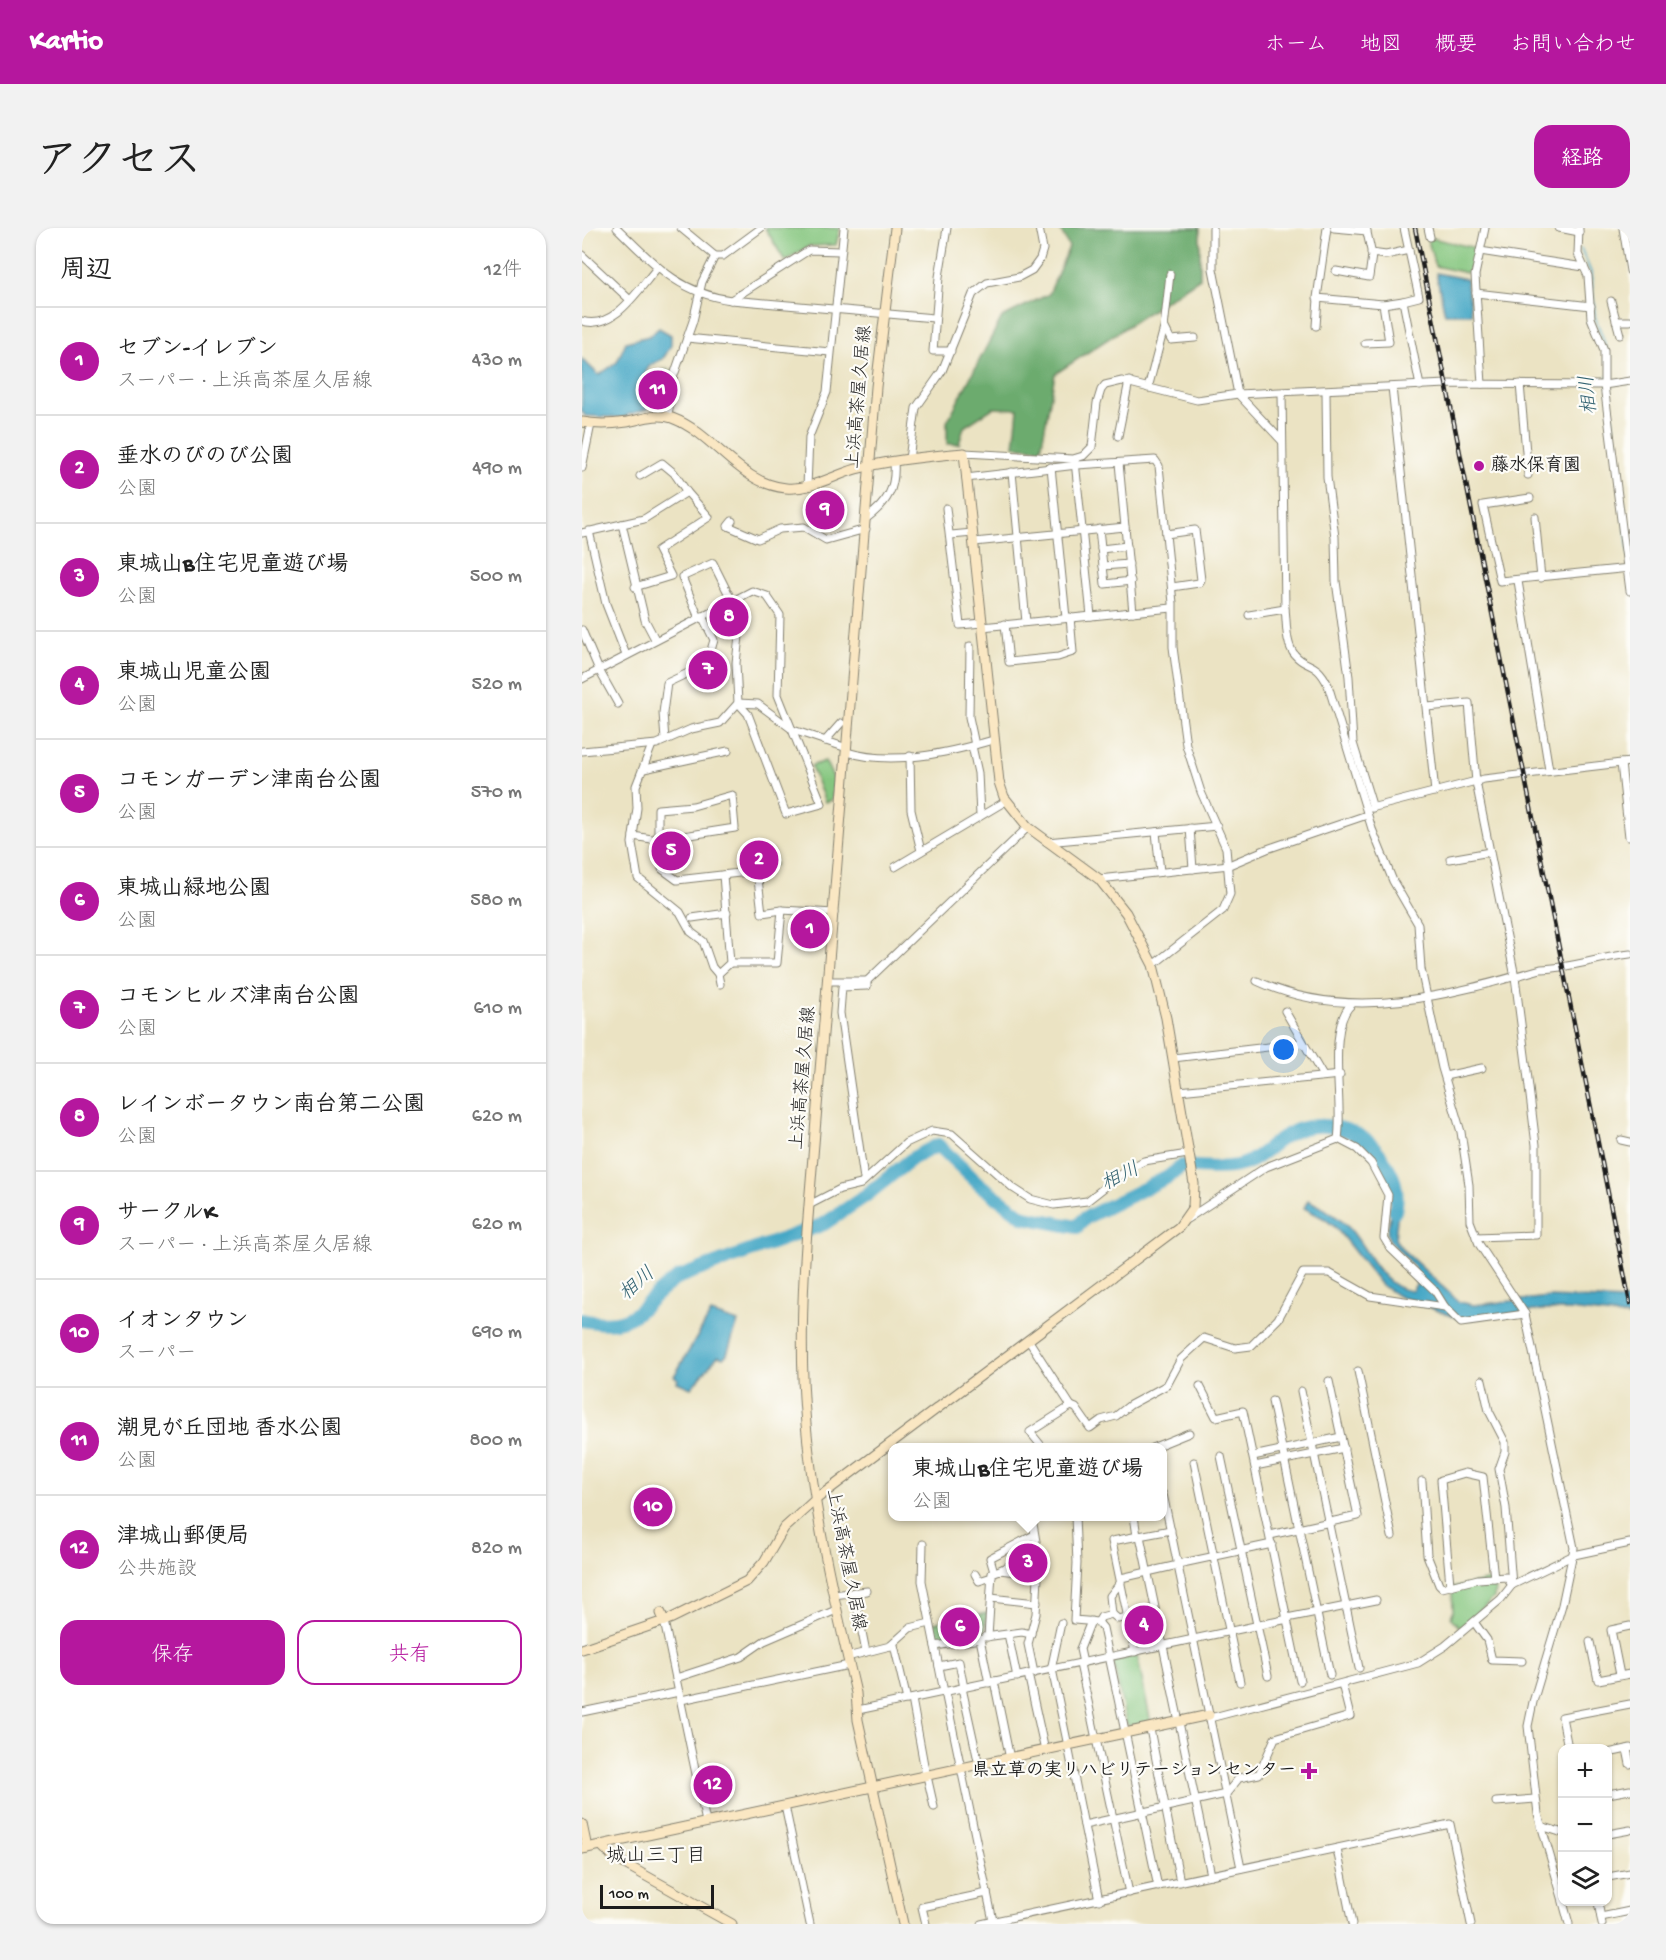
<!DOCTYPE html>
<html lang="ja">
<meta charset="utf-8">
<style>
:root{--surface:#fff;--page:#f2f2f2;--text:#222;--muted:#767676;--line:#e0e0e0;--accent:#b5179e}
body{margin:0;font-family:"Gochi Hand","Klee One",sans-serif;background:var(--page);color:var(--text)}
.controls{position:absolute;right:18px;bottom:18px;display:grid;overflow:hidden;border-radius:12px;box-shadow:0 2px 4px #0004}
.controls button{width:54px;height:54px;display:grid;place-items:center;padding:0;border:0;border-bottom:2px solid var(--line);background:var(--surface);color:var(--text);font:30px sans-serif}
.scale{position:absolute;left:18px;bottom:15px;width:114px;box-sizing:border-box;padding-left:6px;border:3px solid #1c1c1c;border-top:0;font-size:16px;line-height:21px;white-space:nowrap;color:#1c1c1c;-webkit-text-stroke:4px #fdfcf7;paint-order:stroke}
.you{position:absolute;left:702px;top:822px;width:21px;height:21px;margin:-15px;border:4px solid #fff;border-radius:50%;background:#1a73e8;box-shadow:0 0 0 9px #1a73e833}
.badge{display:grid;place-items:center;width:39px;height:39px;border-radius:50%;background:var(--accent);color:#fff;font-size:20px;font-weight:700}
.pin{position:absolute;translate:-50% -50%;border:3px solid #fff;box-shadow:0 2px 6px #0006}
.popup{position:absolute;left:306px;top:1215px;width:279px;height:78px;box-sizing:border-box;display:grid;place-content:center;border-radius:12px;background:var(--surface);filter:drop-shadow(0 2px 4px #0005);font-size:20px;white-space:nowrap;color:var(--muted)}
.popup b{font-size:22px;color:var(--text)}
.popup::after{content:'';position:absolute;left:50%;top:100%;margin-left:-12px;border:12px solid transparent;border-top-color:var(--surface)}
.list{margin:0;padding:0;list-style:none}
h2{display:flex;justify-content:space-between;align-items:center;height:78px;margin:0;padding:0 24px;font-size:26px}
h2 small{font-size:20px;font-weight:400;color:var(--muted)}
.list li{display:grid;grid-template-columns:39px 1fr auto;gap:18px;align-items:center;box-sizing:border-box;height:108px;padding:0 24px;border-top:2px solid var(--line)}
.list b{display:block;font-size:22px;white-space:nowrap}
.list p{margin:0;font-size:20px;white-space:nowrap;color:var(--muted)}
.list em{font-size:20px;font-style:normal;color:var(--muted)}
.actions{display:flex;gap:12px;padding:18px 24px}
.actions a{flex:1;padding:14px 0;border:2px solid var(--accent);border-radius:18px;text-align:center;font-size:21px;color:var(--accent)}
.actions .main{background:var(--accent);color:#fff}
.icon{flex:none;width:33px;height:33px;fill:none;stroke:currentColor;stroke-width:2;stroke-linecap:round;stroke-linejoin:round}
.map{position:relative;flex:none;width:1048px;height:1696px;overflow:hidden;border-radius:18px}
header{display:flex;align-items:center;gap:36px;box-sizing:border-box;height:84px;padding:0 30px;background:var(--accent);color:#fff}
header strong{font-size:28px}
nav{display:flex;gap:33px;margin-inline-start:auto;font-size:21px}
.intro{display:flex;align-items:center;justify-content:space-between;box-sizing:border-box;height:144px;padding:0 36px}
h1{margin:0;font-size:42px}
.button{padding:15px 27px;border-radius:18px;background:var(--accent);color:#fff;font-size:21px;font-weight:700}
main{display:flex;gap:36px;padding:0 36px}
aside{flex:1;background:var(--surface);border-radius:18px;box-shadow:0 2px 4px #0004}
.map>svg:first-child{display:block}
.green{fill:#85c67f;stroke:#50714e;stroke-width:1.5}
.forest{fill:#6cab6e;stroke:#446445;stroke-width:1.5}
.water{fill:#47a8c6;stroke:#326271;stroke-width:1.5}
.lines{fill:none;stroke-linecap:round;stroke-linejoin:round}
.stream{stroke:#47a8c6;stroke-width:2}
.river{stroke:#47a8c6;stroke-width:14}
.street-casing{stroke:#848070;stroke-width:9}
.secondary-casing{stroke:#848070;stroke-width:11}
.street{stroke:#fff;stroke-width:7}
.secondary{stroke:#fae7c3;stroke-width:9}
.rail-casing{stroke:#1c1c1c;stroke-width:4.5}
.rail{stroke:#fdfcf7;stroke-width:2;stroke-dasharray:7;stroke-linecap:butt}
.poi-dot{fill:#b5179e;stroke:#fdfcf7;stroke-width:2}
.labels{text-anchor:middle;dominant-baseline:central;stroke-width:4.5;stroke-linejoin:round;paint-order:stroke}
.street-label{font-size:18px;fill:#1c1c1c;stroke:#fdfcf7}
.poi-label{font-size:18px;font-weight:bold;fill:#1c1c1c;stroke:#fdfcf7;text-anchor:start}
.water-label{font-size:20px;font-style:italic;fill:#326271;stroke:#fdfcf7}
.neighbourhood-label{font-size:20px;fill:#1c1c1c;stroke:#fdfcf7}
</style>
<header>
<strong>Kartio</strong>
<nav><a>ホーム</a><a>地図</a><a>概要</a><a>お問い合わせ</a></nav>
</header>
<div class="intro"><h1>アクセス</h1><a class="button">経路</a></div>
<main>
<aside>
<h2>周辺<small>12件</small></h2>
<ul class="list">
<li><span class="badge">1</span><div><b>セブン-イレブン</b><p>スーパー · 上浜高茶屋久居線</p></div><em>430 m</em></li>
<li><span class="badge">2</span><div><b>垂水のびのび公園</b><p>公園</p></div><em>490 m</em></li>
<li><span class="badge">3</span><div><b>東城山B住宅児童遊び場</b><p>公園</p></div><em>500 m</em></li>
<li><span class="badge">4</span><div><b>東城山児童公園</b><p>公園</p></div><em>520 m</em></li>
<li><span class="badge">5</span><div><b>コモンガーデン津南台公園</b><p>公園</p></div><em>570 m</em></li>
<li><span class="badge">6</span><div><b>東城山緑地公園</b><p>公園</p></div><em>580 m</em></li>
<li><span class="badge">7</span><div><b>コモンヒルズ津南台公園</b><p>公園</p></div><em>610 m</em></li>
<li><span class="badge">8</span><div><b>レインボータウン南台第二公園</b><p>公園</p></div><em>620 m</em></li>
<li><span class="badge">9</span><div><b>サークルK</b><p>スーパー · 上浜高茶屋久居線</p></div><em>620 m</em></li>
<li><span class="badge">10</span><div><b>イオンタウン</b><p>スーパー</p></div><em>690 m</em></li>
<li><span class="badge">11</span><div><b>潮見が丘団地 香水公園</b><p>公園</p></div><em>800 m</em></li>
<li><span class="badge">12</span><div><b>津城山郵便局</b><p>公共施設</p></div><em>820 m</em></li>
</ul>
<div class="actions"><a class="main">保存</a><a>共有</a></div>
</aside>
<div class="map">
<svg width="1048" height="1696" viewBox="0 0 1048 1696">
<rect width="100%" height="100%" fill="#fdfcf7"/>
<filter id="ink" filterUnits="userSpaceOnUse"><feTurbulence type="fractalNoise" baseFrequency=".0167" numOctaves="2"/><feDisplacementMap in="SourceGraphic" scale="12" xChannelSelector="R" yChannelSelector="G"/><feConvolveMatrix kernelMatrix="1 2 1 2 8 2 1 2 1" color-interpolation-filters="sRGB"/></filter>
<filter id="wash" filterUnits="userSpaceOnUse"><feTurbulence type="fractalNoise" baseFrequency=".008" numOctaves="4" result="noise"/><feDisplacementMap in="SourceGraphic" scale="24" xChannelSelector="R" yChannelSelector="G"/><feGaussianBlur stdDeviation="1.35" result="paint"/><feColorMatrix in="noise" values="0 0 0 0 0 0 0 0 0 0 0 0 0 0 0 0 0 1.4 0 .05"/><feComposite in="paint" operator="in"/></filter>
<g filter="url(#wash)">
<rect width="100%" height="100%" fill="#ebe3c3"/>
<g class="green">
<path d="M183 0H258L254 17 227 18 203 33Z"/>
<path d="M845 9 894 20 888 43 885 45 853 38Z"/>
<path d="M84 142 90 143 84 180 81 184H75L74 173 65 159 69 147Z"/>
<path d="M243 533 252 551 250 572 243 574 229 538Z"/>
<path d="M96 613 97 629 88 642 82 635 80 618 83 614Z"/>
<path d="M191 623 193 637 161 640V628Z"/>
<path d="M908 1352 913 1359 912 1370 878 1400 869 1390 871 1383 870 1360Z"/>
<path d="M405 1385 402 1406 355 1413 351 1395Z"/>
<path d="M555 1427 569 1495 547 1498 544 1495 531 1433Z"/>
</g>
<path class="forest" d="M477 0H618V50L473 146 459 221 432 218 436 181 411 180 382 199 377 216H365V194L420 89 467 66 487 19Z"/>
<g class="water">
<path d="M854 45 884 51 890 86H863Z"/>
<path d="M77 100 89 107V118L81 131 68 137 55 159 67 176 66 181 45 187V190L3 188 0 183V131L17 147 35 134 44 114 67 108Z"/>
<path d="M808 936 817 972 813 1011 821 1022 877 1074 892 1077 967 1069 1044 1072 1048 1074V1089L988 1082H960L881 1092 816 1068 798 1056 754 1000 743 991 722 980 726 972C741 980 756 988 768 1001 786 1021 799 1061 830 1063L835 1055 832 1051 833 1040 808 1013 805 1006 812 965Z"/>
<path d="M129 1085 156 1094 145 1126 141 1130 136 1128 109 1160 95 1154 96 1151 92 1148Z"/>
</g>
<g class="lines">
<g class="stream">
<path d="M999 21 1009 45 1013 89 1025 122"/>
<path d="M1025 148 1048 334"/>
</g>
<path class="river" d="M0 1092C59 1104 55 1075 97 1049L242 996 282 969 331 930 356 917 398 957 442 989 495 999 503 990 586 949 600 938C619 939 641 942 659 937 675 933 690 915 705 907 736 889 779 899 799 928 811 946 818 960 813 983"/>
</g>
</g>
<g filter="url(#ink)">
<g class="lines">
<g class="street-casing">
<g id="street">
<path d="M35 0C71 35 96 65 149 72L352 90"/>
<path d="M99 0 133 28H141L179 0"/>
<path d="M365 0 357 49 351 123H369"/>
<path d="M631 0V41L656 166 700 213"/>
<path d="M745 0 735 70 801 76 821 73 838 158"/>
<path d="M752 0 785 3"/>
<path d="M846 0 848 9"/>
<path d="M977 0 997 4"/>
<path d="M997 0 996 26 1006 48 1009 90 1022 122V157L1048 363"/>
<path d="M1041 0 1048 43"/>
<path d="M898 23 1002 39"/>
<path d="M789 25 804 27 827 22"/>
<path d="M0 27 47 71"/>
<path d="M754 43 787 49 790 27 784 0"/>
<path d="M894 65 1009 78"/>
<path d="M149 72 227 22 258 23"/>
<path d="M821 73 837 69 822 0"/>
<path d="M1029 73 1038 107"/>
<path d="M0 93C33 103 57 60 76 39"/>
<path d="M1034 93H1048"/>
<path d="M734 98 736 71"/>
<path d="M583 100 589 112 613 110"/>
<path d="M105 110 248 124"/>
<path d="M783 115 807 114 801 76"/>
<path d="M900 156 893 47 903 0"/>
<path d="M938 156 946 247"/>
<path d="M810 159 853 564"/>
<path d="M566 160 582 100 588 46"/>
<path d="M744 164 745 249 753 309 754 353 767 449 771 515 791 580"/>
<path d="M700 165 703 381C705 394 703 416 713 427 725 441 734 432 746 457L790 601 811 653 836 696 839 741 860 840 879 904 887 957 888 993 897 1016 943 1086 992 1320 980 1377 951 1474 946 1498 956 1586 981 1673"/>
<path d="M86 189 91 150 111 93 120 54 133 28"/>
<path d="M536 208 547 153"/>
<path d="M382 225 491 231 501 228 510 219 515 175 519 162 523 157 540 153 615 172 656 166 865 156 1022 157 1048 153"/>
<path d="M327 231 334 180 360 143 391 66 405 55 437 49 450 42 458 31 461 21 457 0"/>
<path d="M493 233 509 388"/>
<path d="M537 235 551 384"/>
<path d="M469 239 484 390"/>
<path d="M0 240 9 196"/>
<path d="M430 244 444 394"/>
<path d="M384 250 495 237 573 232 577 238 591 375V419L604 517 619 564 644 620 648 666 641 682 571 737"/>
<path d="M225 259 227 209 245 164 262 0"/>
<path d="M948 270 901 277 918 353 1048 340"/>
<path d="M364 280 378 397 400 395"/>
<path d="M953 289 959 350"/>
<path d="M285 290C306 274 314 260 312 234"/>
<path d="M150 293 146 298 176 311 198 301 222 299 244 312 284 301"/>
<path d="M40 296 62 291 105 264 92 245 80 235 58 248"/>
<path d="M517 301 523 356 549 353"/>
<path d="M7 303 24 376 44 427"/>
<path d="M0 305 40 296 63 392 73 411"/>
<path d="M584 306 613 302 619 352 617 355 590 359"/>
<path d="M369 307 391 305"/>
<path d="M392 314 543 299"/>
<path d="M519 321 545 318"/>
<path d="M521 338 547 336"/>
<path d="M936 353 967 542"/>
<path d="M53 359 89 348 76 322 127 289 105 264"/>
<path d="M667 387 703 381"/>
<path d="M117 390 100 349 131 335 150 373"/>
<path d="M423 396 427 434 476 429 491 424 488 389"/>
<path d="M400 399 590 380"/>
<path d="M0 402 17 442 36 476"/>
<path d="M388 418 387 489 393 517"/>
<path d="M0 451 170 363 185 368 198 387 196 467 240 576 204 586 166 486 156 475"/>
<path d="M156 475 176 476 211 502 265 520"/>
<path d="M845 479 887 475 894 554 933 749 944 835 954 917V1007L894 1009"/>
<path d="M83 512 81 485 85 455 125 436 132 412 120 388"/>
<path d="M243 513 259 495"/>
<path d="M70 517 54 558 55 580 50 615 56 650 98 684 109 704 121 713 130 739 136 746 138 756"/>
<path d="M390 518 396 545 398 588"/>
<path d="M0 523 75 516 109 501 138 495 156 475 154 435 157 408"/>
<path d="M265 524C310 538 366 525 411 512"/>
<path d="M328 528 329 582 339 623"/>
<path d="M1039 535 1047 609"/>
<path d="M62 541 146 523"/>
<path d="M789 580 902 551 1048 534"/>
<path d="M608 600 611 641"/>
<path d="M574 604 578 644"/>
<path d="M51 608 76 612V581L111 578 150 567 153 600 76 612 80 641 95 652 175 643 180 685 200 682 252 685"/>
<path d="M465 614 635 598"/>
<path d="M868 631 908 624"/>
<path d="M313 639 424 573"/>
<path d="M517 651 647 637 685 621 785 587"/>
<path d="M110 690 145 685"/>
<path d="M148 735H195L200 682"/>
<path d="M136 746 148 735 141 647"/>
<path d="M247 753H285L446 599"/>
<path d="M675 753C766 796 868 767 959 741 990 740 1018 729 1048 726"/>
<path d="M703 783 741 848"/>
<path d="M591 830 721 815"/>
<path d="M863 848 900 840"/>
<path d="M597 863 758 847"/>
<path d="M756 911 775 921 789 935 806 967 802 1010 808 1020 853 1063 863 1079"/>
<path d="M756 911C762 875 744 798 770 776"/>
<path d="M1039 912 1048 914"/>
<path d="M282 951 258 785 260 759 285 758V753"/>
<path d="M227 977 258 961 279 956 324 915 350 903 370 906 431 960 448 971 472 977 505 973 546 941 562 933 606 926"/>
<path d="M605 991 684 939 756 911"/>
<path d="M447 1113 489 1178 448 1204 461 1220"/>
<path d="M776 1143 810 1308"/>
<path d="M900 1152 907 1183 923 1214V1224L917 1241 924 1280 930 1357"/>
<path d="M618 1158 634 1189 661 1183 718 1453"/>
<path d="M719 1163 777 1440"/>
<path d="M690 1173 748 1447"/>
<path d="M489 1178 494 1180 508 1200 519 1192 534 1188 548 1177 585 1157 599 1131 622 1110 653 1120 669 1118 696 1091 721 1045H747L788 1068 863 1079 879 1095 943 1086"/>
<path d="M570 1220 607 1205"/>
<path d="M639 1228 686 1448"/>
<path d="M671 1228 759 1209"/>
<path d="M612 1234 658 1454"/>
<path d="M673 1238 762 1220"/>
<path d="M840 1253 845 1327 857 1357 860 1360 896 1351 924 1349 930 1357"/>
<path d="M581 1266 659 1640"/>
<path d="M493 1288 495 1335 492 1392 516 1394 521 1400 576 1659"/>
<path d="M552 1288 555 1308"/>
<path d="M450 1290 457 1331 454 1386 446 1416 452 1445"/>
<path d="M688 1307 776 1288 747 1153"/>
<path d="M558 1308 629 1647"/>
<path d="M341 1316 340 1353 362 1464"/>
<path d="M596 1336 690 1316"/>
<path d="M418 1342 455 1323"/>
<path d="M412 1344 408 1330 452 1307"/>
<path d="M393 1346 397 1353 410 1349"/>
<path d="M539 1350 596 1337"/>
<path d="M868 1357 859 1252 883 1245 901 1249 912 1350"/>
<path d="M272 1364 284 1424"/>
<path d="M251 1367 285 1363"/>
<path d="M409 1370 455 1375"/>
<path d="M530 1386 528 1368 539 1354"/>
<path d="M705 1390 794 1372"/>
<path d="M82 1393 124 1594"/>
<path d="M516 1394 519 1389 530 1386 536 1391 547 1389"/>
<path d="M892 1394 905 1412 910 1432 940 1433"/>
<path d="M426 1406 435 1449"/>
<path d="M403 1409 440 1404 449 1406"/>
<path d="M406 1409 410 1345 418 1342 457 1347"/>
<path d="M1008 1414 1016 1452 1048 1446"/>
<path d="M308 1418 328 1400 348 1395"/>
<path d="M353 1418 398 1411 407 1455"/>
<path d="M553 1424 530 1313 589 1302"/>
<path d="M265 1429 312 1417 325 1472"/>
<path d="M501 1435 498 1421 509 1393"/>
<path d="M498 1436 547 1665"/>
<path d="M357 1438 377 1434 382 1460"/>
<path d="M470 1441 486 1518"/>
<path d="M469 1442 479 1395"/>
<path d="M446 1446 463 1523"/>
<path d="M1038 1447 1029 1402 1048 1398"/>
<path d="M94 1450 159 1429 182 1413 254 1382"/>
<path d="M412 1453 428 1531"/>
<path d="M380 1460 397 1537"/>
<path d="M363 1464 411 1693"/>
<path d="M330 1471 344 1548"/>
<path d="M99 1472 267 1437"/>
<path d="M276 1482 706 1391"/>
<path d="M0 1484 97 1464"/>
<path d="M628 1490 836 1435 863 1418 919 1371 930 1357 992 1327 1048 1315"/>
<path d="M568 1501 598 1654"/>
<path d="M486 1518 517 1672"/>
<path d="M986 1520 980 1489 1048 1476"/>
<path d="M1048 1520 1045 1521 1048 1536"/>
<path d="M1026 1525 1045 1521"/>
<path d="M345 1548 352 1579"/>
<path d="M1026 1566 1048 1562"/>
<path d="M914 1574 953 1571"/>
<path d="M203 1578 228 1696"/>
<path d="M502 1597 644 1566 657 1550 677 1546 693 1510 768 1488 760 1456"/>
<path d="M959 1598 981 1605"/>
<path d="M1026 1606 1048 1602"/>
<path d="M755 1621 770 1696"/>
<path d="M1026 1649 1048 1645"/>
<path d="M981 1674 987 1696"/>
<path d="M1016 1674 1020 1696"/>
<path d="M1019 1689 1048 1683"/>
<path d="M344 1696 340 1679 405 1665"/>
<path d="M399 1696 868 1596 889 1696"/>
</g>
</g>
<g class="secondary-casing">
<g id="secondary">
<path d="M313 0 294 159 227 977C221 1050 217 1123 224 1196 232 1287 253 1376 274 1465L276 1492 321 1696"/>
<path d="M0 194C14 197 31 196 45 194 60 191 75 185 90 190 133 206 157 256 204 260 229 262 250 248 274 241 308 232 346 228 382 225L417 554 422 569 446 599 517 651 544 685 571 737 584 790 612 956 611 979 597 999 233 1272 202 1300 182 1334 165 1353 90 1390 82 1393 79 1385"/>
<path d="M0 1421 82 1393"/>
<path d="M0 1596 5 1620"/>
<path d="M19 1617 32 1630 150 1696"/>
<path d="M0 1621 627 1487"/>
</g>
</g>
<use href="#street" class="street"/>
<use href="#secondary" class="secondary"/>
<g class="rail-casing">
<path id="rail" d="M833 0 1048 1075"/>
</g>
<use href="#rail" class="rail"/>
</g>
</g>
<g class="poi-dot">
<circle cx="897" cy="238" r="6"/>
<path d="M724 1534h6v6h6v6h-6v6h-6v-6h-6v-6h6z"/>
</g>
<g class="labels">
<g class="street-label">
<text transform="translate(278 169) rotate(-85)">上浜高茶屋久居線</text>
<text transform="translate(222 850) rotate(-85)">上浜高茶屋久居線</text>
<text transform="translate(263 1332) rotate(79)">上浜高茶屋久居線</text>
</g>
<g class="poi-label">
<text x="909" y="238">藤水保育園</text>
<text x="714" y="1543" text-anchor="end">県立草の実リハビリテーションセンター</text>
</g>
<g class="water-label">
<text transform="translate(1008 167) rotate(-95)">相川</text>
<text transform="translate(539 950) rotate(-26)">相川</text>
<text transform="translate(56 1057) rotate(-41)">相川</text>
</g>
<g class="neighbourhood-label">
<text x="74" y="1629">城山三丁目</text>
</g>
</g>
</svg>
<div class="controls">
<button>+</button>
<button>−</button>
<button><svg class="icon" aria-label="layers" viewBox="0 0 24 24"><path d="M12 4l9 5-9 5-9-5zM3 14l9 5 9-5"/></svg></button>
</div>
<div class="scale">100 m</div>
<div class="you"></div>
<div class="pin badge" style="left:228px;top:701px">1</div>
<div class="pin badge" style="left:177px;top:632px">2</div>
<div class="pin badge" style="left:446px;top:1335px">3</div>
<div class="popup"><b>東城山B住宅児童遊び場</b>公園</div>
<div class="pin badge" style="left:562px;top:1397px">4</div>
<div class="pin badge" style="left:89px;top:623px">5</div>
<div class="pin badge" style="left:378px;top:1399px">6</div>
<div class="pin badge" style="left:126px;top:442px">7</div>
<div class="pin badge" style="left:147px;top:389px">8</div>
<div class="pin badge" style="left:243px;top:282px">9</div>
<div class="pin badge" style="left:71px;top:1279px">10</div>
<div class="pin badge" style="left:76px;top:162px">11</div>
<div class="pin badge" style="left:131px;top:1557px">12</div>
</div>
</main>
